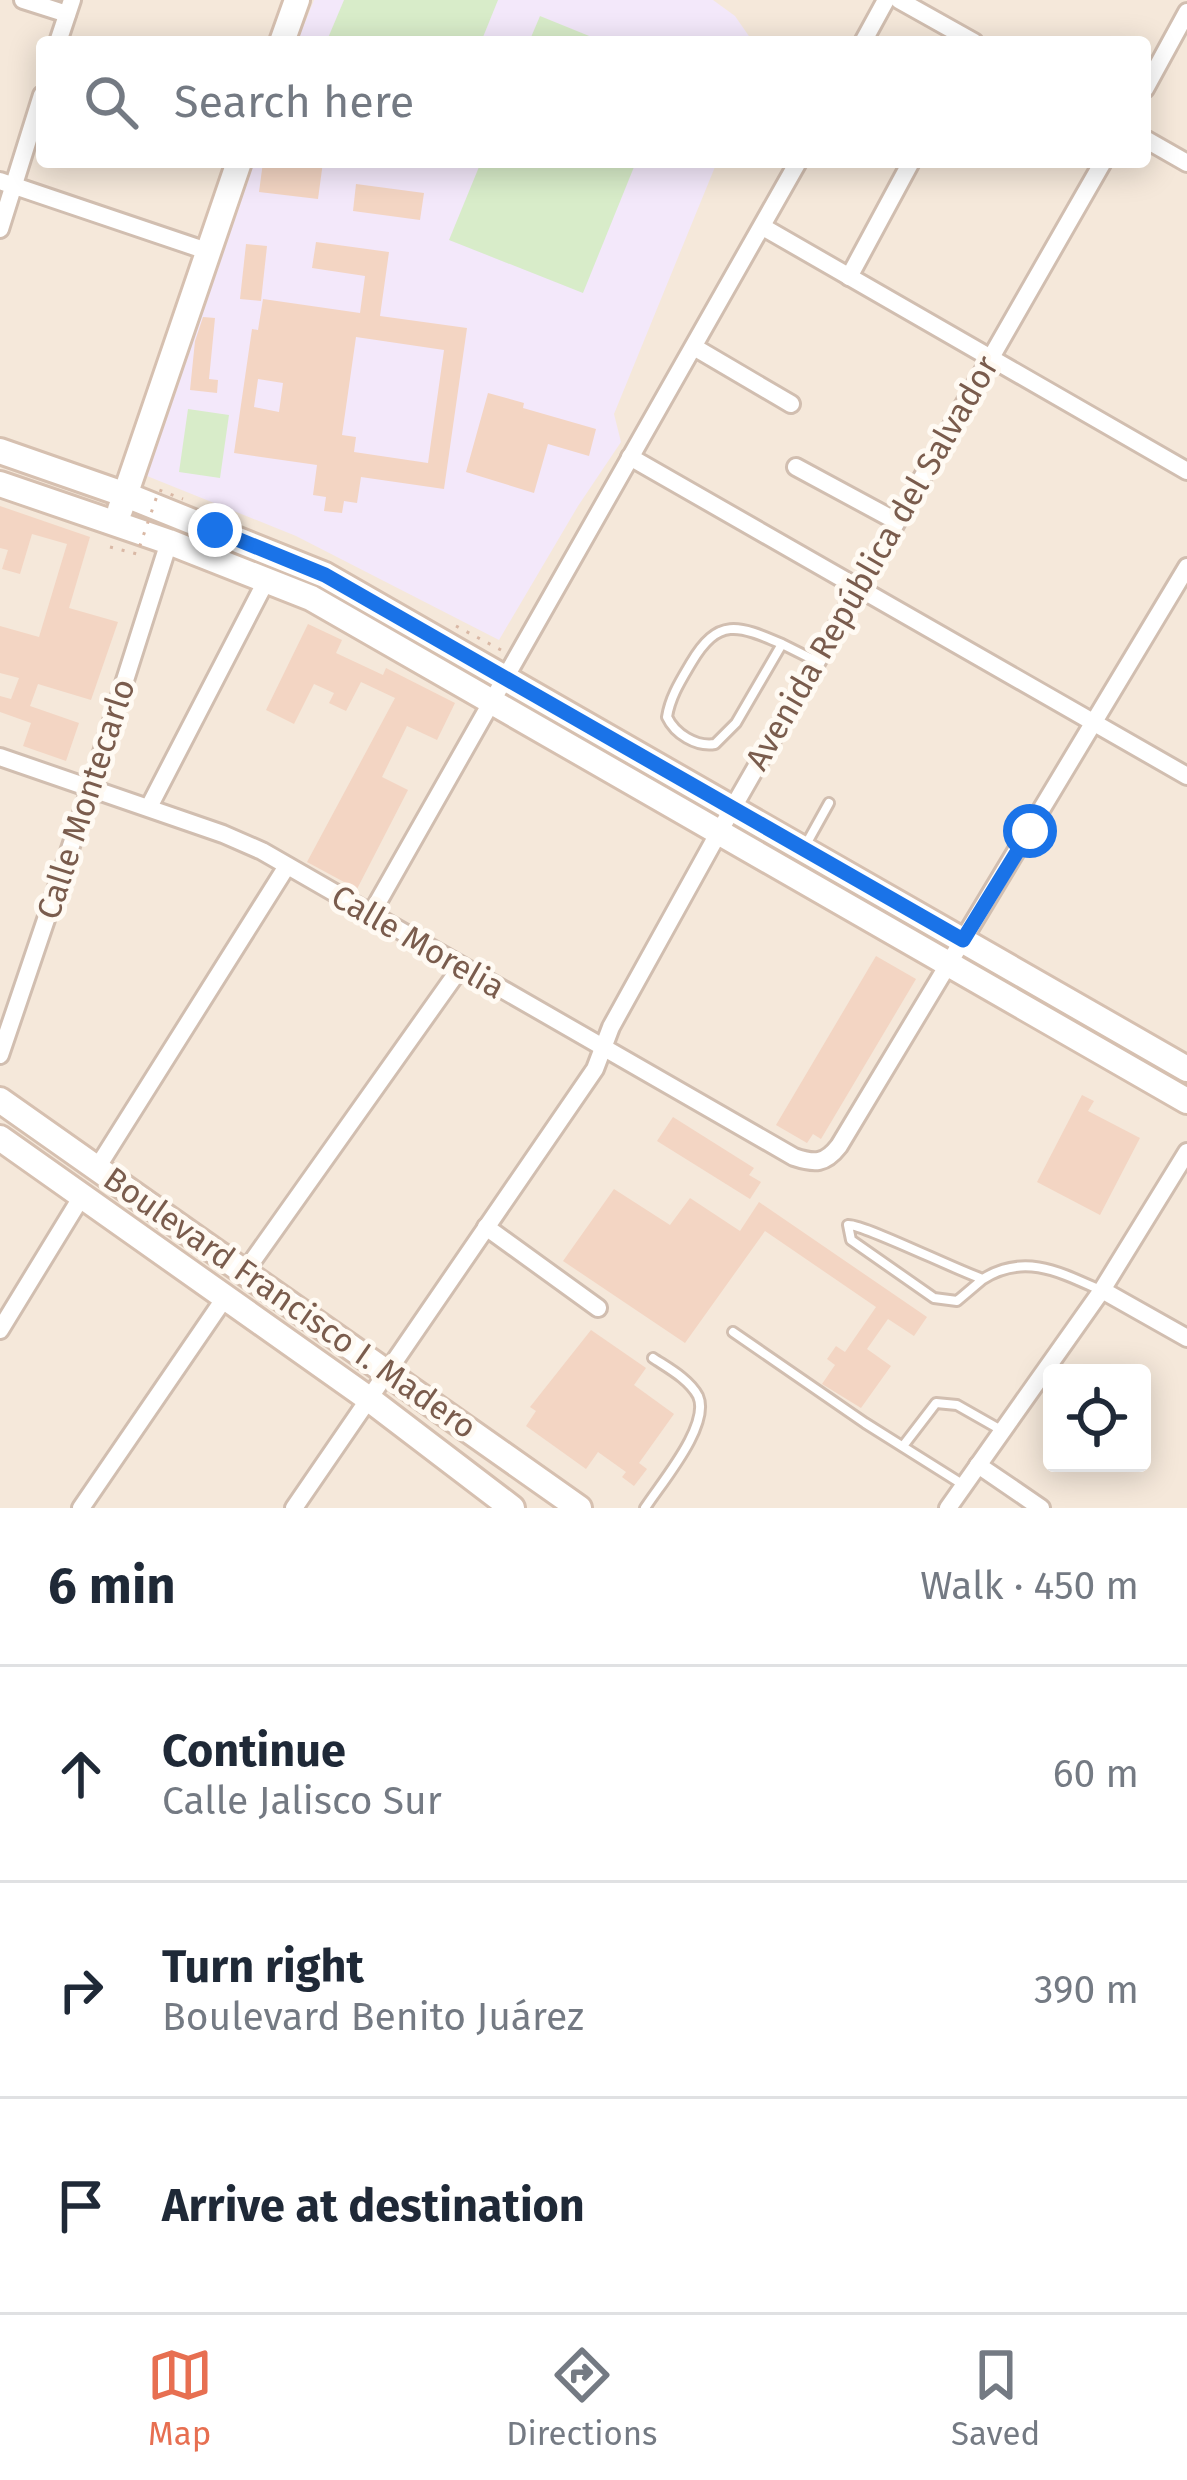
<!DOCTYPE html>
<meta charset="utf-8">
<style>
:root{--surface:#fff;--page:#f6f6f7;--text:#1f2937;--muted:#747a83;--line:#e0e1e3;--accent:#e76f51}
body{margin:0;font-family:"Fira Sans",sans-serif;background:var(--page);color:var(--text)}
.controls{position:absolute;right:36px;bottom:36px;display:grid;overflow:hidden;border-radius:12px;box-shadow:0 6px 30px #0003}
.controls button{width:108px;height:108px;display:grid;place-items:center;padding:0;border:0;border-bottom:3px solid var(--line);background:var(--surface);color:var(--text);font:60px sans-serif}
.stop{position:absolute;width:36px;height:36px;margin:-27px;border:9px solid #1a73e8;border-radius:50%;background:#fff}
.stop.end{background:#1a73e8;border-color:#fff;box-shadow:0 3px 12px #0008}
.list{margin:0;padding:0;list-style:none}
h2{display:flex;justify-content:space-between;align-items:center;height:156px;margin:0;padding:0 48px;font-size:51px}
h2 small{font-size:39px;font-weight:400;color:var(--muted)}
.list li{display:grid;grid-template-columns:78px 1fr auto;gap:36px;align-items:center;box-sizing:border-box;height:216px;padding:0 48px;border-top:3px solid var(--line)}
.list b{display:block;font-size:45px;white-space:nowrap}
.list p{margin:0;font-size:39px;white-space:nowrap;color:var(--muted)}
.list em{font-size:39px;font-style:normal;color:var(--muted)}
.icon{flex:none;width:66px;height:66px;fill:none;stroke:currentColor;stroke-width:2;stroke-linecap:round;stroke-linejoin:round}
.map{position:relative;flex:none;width:1187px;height:1508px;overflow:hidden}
.search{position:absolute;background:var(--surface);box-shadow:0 6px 30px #0003;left:36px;right:36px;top:36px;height:132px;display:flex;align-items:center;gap:30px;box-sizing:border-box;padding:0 42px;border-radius:12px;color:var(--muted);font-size:45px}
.sheet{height:804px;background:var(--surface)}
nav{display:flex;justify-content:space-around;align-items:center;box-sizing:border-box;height:168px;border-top:3px solid var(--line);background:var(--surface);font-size:33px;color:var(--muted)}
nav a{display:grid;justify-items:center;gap:6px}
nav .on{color:var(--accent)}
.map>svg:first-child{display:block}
.residential{fill:#f5e8da;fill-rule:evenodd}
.education{fill:#f3e8fa}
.green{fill:#d8ecc9}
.building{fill:#f3d5c3;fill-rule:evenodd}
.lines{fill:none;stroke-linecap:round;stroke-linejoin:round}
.lane-casing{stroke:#d1beb0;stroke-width:14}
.street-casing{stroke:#d1beb0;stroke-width:22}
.secondary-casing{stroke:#d6c0b0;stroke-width:30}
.path{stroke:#d9b8a5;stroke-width:3;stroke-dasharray:3 9;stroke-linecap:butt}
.lane{stroke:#fff;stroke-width:8}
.street{stroke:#fff;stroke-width:16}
.secondary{stroke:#fff;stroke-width:24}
.path-bridge{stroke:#d9b8a5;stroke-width:3;stroke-dasharray:3 9;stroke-linecap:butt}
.route{stroke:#1a73e8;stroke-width:15}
.labels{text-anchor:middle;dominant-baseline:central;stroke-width:10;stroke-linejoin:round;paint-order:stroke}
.street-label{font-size:33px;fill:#7a5c4d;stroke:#fffaf3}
</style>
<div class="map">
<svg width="1187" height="1508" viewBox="0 0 1187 1508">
<rect width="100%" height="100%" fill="#fdf6ec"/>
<path class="residential" d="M0 0H1187V1508H0ZM42 42H1145V162H42ZM1052 1373H1142V1463H1052Z"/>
<g class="education">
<path d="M314 0H713L735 16 753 42H297Z"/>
<path d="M250 162H717L614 414 621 442 578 506 499 640 296 536 142 474Z"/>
</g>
<g class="green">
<path d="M344 0H498L481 42H338L328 38Z"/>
<path d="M540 16 604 42H529Z"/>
<path d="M481 162H636L583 293 449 240Z"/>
<path d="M188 409 229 415 220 478 179 472Z"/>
</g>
<g class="building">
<path d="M263 162H323L318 199 259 192Z"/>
<path d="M356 184 424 193 420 220 353 211Z"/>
<path d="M316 242 389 252 380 316 467 328 444 489 361 477 357 503 344 501 342 513 324 511 326 497 313 495 317 465 234 453 252 329 258 330 263 299 360 313 365 276 312 268ZM356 337 444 350 428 463 354 452 356 437 342 435ZM258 379 283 383 279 412 254 407Z"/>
<path d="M246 244 267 246 261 301 240 299Z"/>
<path d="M203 317 215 318 209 379 218 380 217 393 190 390 195 341Z"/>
<path d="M488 393 524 403 523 408 596 429 589 456 548 444 534 493 466 472Z"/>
<path d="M0 506 90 537 69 608 118 622 91 700 38 684 30 706 79 723 66 761 23 746 31 723 0 712V696L11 699 19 678 0 673V626L39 637 67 544 32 534 20 574 2 569 8 550 0 548Z"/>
<path d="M308 624 342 640 336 653 383 675 386 668 455 703 437 740 407 726 382 777 408 790 357 889 307 862 395 698 361 682 346 711 329 703 334 693 314 684 294 724 266 710Z"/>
<path d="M876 956 916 979 821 1139 813 1134 807 1143 776 1125Z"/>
<path d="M1082 1095 1094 1101 1088 1111 1140 1138 1100 1215 1037 1182Z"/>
<path d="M673 1117 754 1168 749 1175 761 1182 750 1199 657 1141Z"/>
<path d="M614 1189 670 1225 690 1198 740 1231 759 1202 927 1317 914 1336 888 1319 867 1349 891 1366 861 1408 822 1384 835 1365 827 1359 836 1346 845 1352 876 1307 765 1231 685 1343 563 1261Z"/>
<path d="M591 1330 646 1368 634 1385 674 1414 639 1463 647 1469 634 1486 622 1477 626 1472 598 1452 586 1469 526 1426 536 1411 530 1407Z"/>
</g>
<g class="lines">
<g class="lane-casing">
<g id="lane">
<path d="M782 644C738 625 718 617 691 663 681 680 670 697 667 717 675 734 696 747 715 744L736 723 782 644 814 660"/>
<path d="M804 848 829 803"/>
<path d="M983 1279 957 1301 934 1298 851 1240 848 1225C861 1223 958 1271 983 1279 1024 1253 1060 1272 1100 1290"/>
<path d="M733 1332 865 1423 962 1484"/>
<path d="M903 1446 936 1403 957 1405 1001 1430"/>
<path d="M645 1508C661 1483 711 1425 698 1396 689 1379 668 1368 653 1358"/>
</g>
</g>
<g class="street-casing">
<g id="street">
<path d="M23 0 67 14"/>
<path d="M899 0 974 42"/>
<path d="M58 42 72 0"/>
<path d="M863 42 886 0"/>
<path d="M1145 89 1187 12"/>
<path d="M1145 139 1187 163"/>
<path d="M0 181 207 251"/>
<path d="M763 227 1187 471"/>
<path d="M0 229 42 95"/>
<path d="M849 277 911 162"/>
<path d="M694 347 791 404"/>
<path d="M630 457 1187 776"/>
<path d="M796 467 896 521"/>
<path d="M0 757 223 834 262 851 794 1157C815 1164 825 1164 839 1146L1187 567"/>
<path d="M149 807 266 581"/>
<path d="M370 916 798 162"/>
<path d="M0 1055 91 787 169 542"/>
<path d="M97 1168 287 866"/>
<path d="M486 1227 598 1308"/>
<path d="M244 1273 461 967"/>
<path d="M1102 1290 1187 1338"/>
<path d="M0 1330 82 1196"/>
<path d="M978 1465 1041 1508"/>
<path d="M81 1508 224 1299"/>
<path d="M294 1508 595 1069 611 1027 719 832 1103 162"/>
<path d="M948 1508 1102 1290 1187 1152"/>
</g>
</g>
<g class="secondary-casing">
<g id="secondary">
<path d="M282 42 297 0"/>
<path d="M0 451 126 495 325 575 1187 1069"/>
<path d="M0 484 169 542 311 598 1187 1101"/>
<path d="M120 510 239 162"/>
<path d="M0 1100 579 1508"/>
<path d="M0 1138 369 1399 512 1508"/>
</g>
</g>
<path class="path" d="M456 626 501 650"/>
<use href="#lane" class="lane"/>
<use href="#street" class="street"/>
<use href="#secondary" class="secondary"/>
<path class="path-bridge" d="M110 547 137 554 159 490 183 499"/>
</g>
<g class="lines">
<path class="route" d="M215 530 325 575 963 940 1030 831"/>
</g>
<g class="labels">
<g class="street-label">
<text transform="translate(872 563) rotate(-60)">Avenida República del Salvador</text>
<text transform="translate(86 799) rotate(-72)">Calle Montecarlo</text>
<text transform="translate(418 942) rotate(30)">Calle Morelia</text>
<text transform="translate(290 1303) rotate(35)">Boulevard Francisco I. Madero</text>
</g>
</g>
</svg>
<div class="controls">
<button><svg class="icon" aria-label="locate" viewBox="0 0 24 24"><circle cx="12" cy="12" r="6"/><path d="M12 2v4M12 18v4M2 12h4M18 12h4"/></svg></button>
</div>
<div class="stop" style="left:1030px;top:831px"></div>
<div class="stop end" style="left:215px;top:530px"></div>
<div class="search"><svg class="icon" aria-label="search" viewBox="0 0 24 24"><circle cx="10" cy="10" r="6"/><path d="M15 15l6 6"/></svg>Search here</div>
</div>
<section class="sheet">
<h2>6 min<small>Walk · 450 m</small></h2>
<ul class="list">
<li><svg class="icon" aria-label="ahead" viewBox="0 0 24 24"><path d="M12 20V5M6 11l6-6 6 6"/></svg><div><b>Continue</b><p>Calle Jalisco Sur</p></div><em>60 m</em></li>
<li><svg class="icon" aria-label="right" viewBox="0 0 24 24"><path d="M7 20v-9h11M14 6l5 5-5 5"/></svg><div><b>Turn right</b><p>Boulevard Benito Juárez</p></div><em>390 m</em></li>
<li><svg class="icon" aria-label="arrive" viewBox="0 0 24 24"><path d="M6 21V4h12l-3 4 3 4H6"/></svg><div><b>Arrive at destination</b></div></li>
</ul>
</section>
<nav>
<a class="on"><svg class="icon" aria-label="map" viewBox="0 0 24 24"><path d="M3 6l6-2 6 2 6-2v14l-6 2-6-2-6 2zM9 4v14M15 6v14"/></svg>Map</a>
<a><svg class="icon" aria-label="directions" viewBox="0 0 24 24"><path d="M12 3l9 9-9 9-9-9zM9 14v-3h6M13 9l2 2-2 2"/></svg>Directions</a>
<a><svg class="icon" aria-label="saved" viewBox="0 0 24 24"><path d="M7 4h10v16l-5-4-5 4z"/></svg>Saved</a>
</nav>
